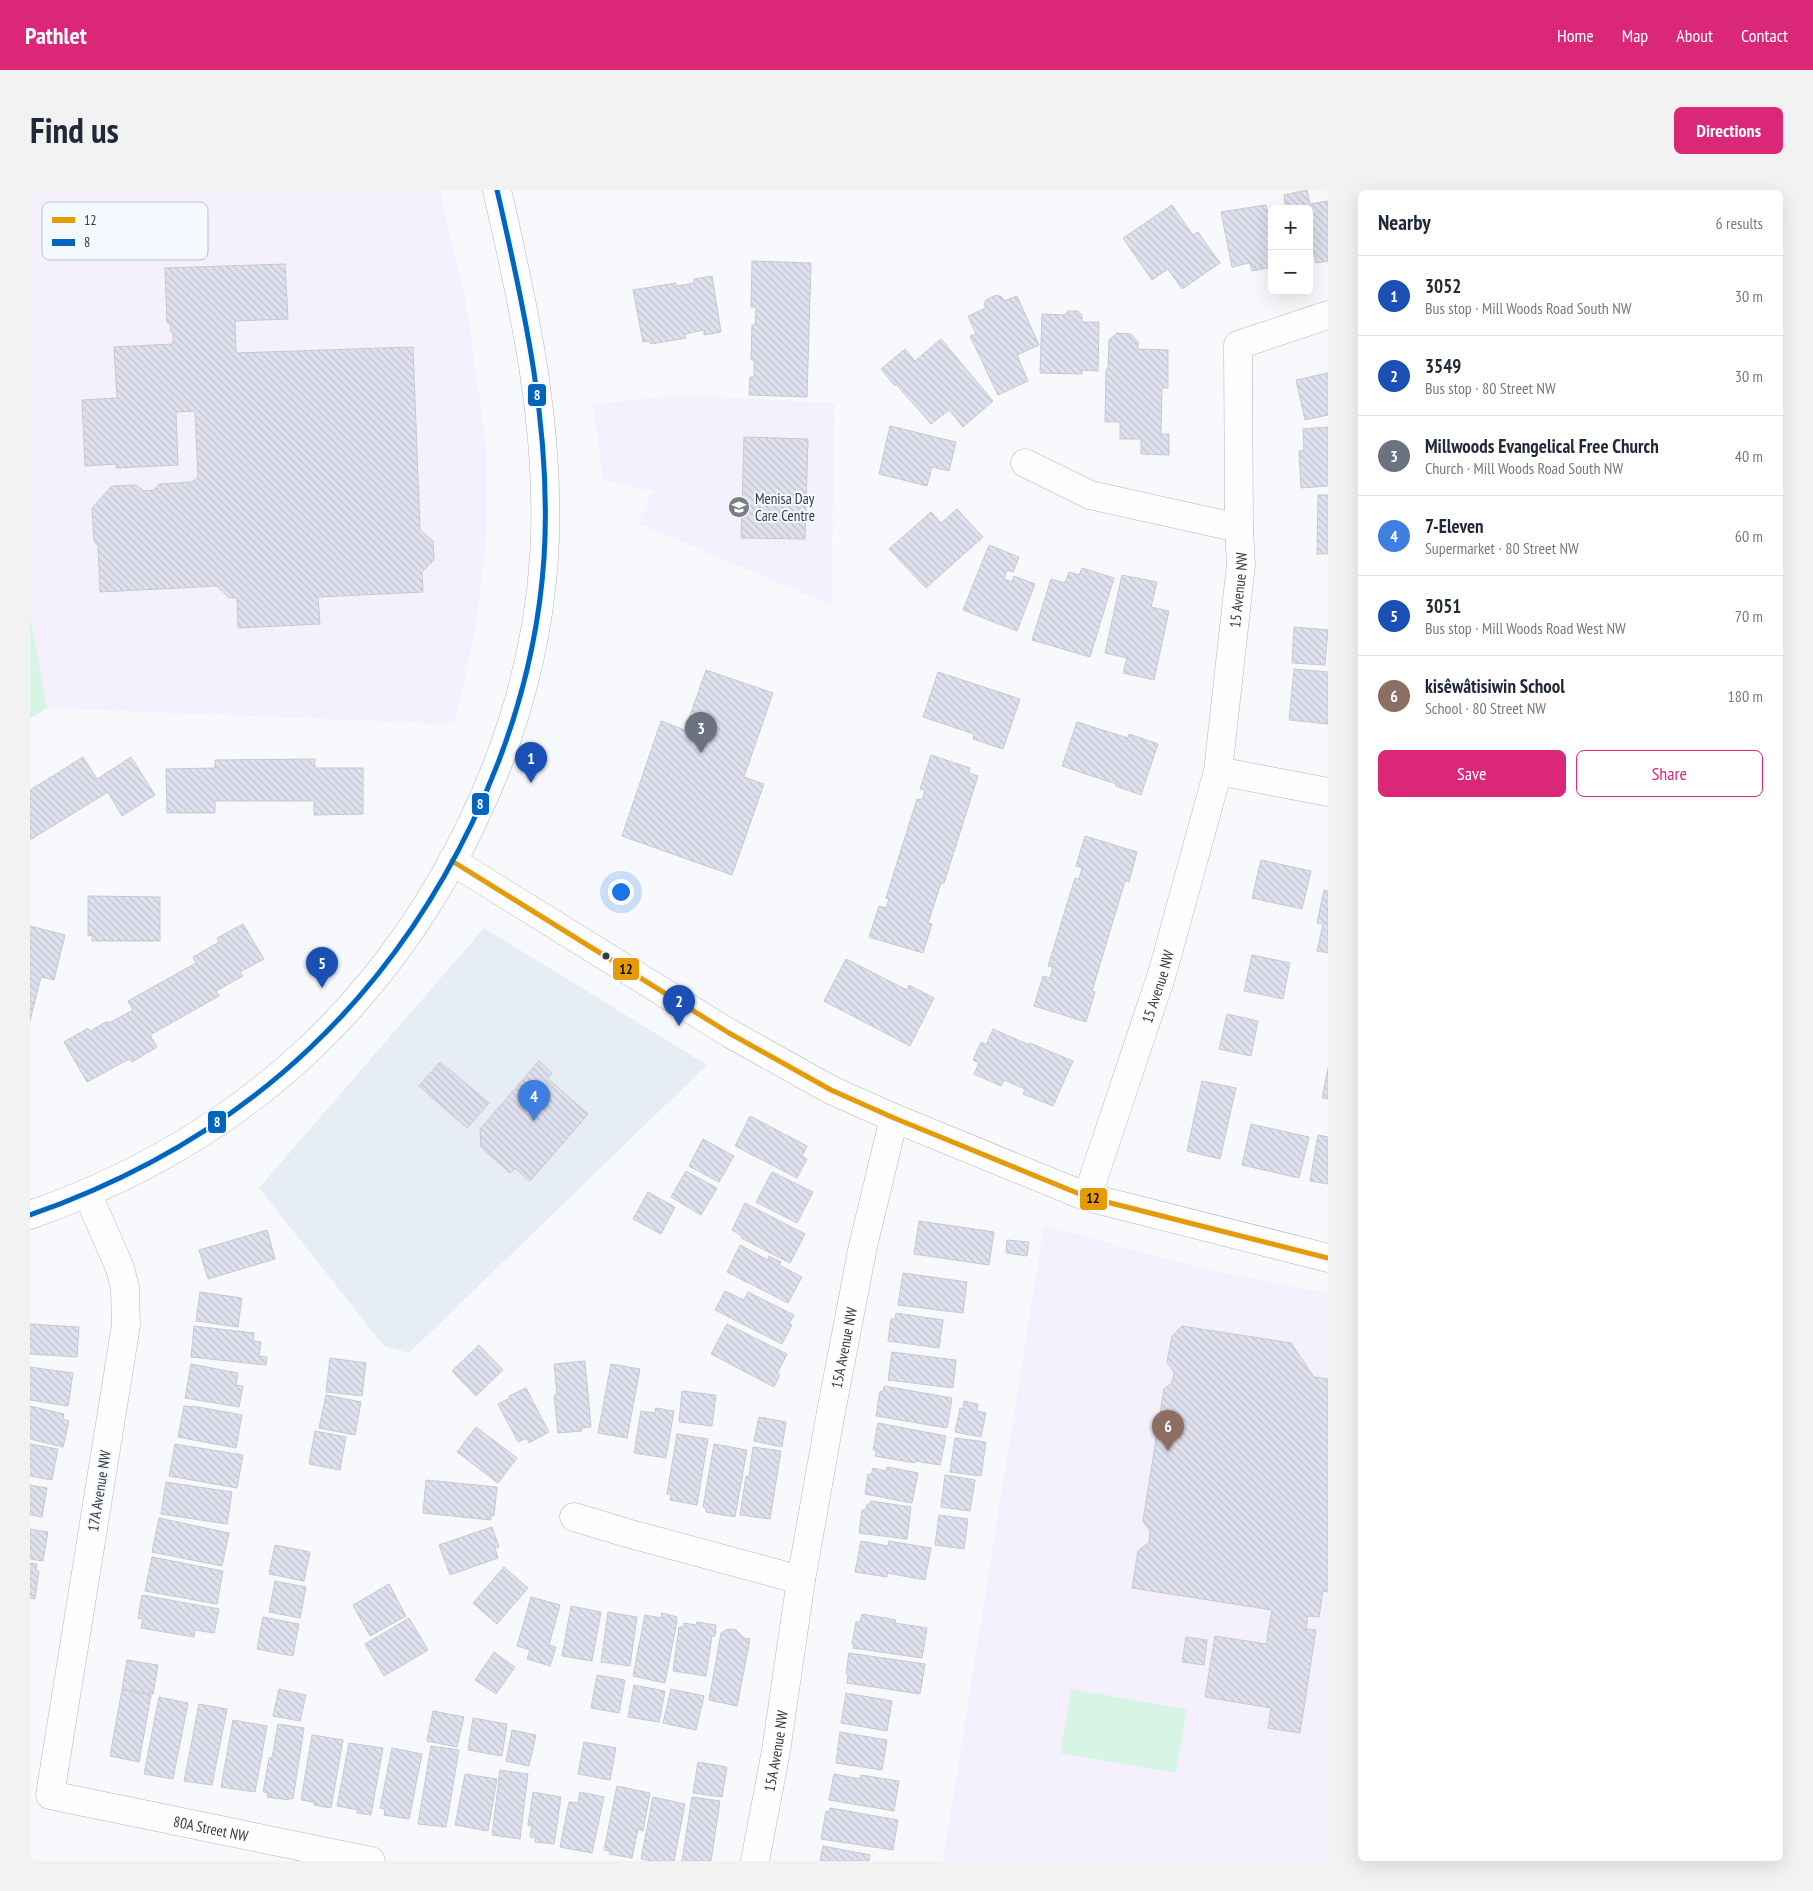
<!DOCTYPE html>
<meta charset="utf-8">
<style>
:root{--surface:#fff;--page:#f2f2f3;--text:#1f2937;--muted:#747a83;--line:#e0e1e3;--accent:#db2777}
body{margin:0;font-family:"PT Sans Narrow",sans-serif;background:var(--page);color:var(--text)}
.controls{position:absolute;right:15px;top:15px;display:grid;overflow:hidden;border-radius:8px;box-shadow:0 5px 20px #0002}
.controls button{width:45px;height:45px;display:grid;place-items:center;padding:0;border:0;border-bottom:1px solid var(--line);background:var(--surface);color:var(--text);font:25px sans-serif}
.you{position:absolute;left:590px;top:701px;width:18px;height:18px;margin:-12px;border:4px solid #fff;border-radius:50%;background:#1a73e8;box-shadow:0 0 0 8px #1a73e833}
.badge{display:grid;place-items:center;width:32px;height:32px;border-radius:50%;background:var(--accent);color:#fff;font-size:16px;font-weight:700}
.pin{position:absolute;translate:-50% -41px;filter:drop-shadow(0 1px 2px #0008)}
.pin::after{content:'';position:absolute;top:26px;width:18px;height:15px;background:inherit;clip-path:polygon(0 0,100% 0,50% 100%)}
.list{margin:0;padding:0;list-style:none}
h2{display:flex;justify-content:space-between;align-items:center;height:65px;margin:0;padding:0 20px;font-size:21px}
h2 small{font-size:16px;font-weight:400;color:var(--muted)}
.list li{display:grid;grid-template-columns:32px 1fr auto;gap:15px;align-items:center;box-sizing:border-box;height:80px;padding:0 20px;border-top:1px solid var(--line)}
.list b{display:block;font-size:19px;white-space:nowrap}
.list p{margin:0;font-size:16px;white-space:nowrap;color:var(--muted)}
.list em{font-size:16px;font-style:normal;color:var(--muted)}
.actions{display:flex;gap:10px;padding:15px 20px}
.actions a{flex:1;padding:11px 0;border:1px solid var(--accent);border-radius:8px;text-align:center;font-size:18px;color:var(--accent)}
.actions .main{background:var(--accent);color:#fff}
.map{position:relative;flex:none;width:1298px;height:1671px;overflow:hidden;border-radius:8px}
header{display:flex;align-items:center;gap:30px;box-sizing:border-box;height:70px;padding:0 25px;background:var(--accent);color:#fff}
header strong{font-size:24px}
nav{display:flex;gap:28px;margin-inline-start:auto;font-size:18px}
.intro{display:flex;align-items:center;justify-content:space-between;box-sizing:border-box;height:120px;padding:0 30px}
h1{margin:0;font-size:35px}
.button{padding:12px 22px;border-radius:8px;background:var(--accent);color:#fff;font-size:18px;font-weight:700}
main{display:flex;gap:30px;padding:0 30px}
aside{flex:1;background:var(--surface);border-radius:8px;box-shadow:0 5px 20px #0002}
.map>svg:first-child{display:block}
.built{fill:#e6edf5}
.education{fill:#f5f0fd}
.park{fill:#d7f5e4}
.building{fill:url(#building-back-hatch);stroke:#c8c9cd}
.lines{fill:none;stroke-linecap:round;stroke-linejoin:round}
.minor-casing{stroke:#b2b5b8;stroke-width:29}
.minor{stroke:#fefeff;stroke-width:28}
.bus-1-casing{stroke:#f4f9ff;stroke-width:9}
.bus-2-casing{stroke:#f4f9ff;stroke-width:9}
.bus-1{stroke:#e49b06;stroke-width:5}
.bus-2{stroke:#0065bd;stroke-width:5}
.bus-dot{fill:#383b3f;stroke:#f4f9ff;stroke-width:2}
.labels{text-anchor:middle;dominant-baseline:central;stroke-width:4;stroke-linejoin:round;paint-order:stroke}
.poi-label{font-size:15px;fill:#383b3f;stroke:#f4f9ff;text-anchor:start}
.street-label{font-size:15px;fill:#383b3f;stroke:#f4f9ff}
.key{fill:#f4f9ff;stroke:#bcc0c5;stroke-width:1}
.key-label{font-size:14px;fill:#383b3f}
.line-badge{stroke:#f4f9ff;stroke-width:2}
.badge-label{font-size:14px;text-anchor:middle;font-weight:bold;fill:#fff}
.pale-badge-label{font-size:14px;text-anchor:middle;font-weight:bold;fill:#111}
</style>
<header>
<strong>Pathlet</strong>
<nav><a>Home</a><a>Map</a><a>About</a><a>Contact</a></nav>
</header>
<div class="intro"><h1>Find us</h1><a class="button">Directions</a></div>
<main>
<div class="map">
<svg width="1298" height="1671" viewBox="0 0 1298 1671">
<defs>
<pattern id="building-back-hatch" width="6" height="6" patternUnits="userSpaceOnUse" patternTransform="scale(1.25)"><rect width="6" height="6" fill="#e0e1ef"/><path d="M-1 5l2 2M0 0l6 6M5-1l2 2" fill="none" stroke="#c1c2ce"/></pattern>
</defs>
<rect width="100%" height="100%" fill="#f7f9fc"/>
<path class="built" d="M454 738 677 875 379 1163 354 1156 229 998Z"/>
<g class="education">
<path d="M3 0H410L437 119 457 263V342L445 443 424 534 17 518 0 425V6Z"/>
<path d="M651 205 805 213 801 415 608 333 623 301 573 290 563 214Z"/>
<path d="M1014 1035 1166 1077 1298 1103V1671H913Z"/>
</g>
<g class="park">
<path d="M0 425 17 518 0 529Z"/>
<path d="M1041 1499 1157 1519 1146 1583 1030 1563Z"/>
</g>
<g class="building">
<path d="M1277 0 1280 14 1298 11V71L1286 73 1279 39V19H1256L1254 5Z"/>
<path d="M1142 15 1163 45 1168 42 1190 73 1152 99 1138 79 1122 90 1093 48Z"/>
<path d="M1236 15 1242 40V77L1222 81 1220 73 1202 77 1191 22Z"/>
<path d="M722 71 781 73 777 207 719 205 720 187H724V170H721L722 135H725L726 117H721Z"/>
<path d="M255 74 258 129 205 131 206 163 383 157 390 340 403 351 404 370 392 382 393 402 288 407 290 434 208 438 207 408H199L187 396 70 402 68 356 64 351 62 318 82 296 106 295 114 301 124 300 129 294 162 292 168 287 165 221 146 222 148 275 86 278V274L55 276 52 210 87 208 84 157 143 154V142H141L140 133H137L135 78Z"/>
<path d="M682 86 691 142 674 145V140L655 144 656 148 621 154 620 151 613 152 603 100 646 93 647 96 664 93V89Z"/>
<path d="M966 105 972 107 974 111 987 106 1009 155 987 165 998 191 968 205 940 146 946 144 938 126 956 118 954 114 956 110Z"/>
<path d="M1038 121H1048L1052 125V132H1069L1068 181 1052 180V184L1010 183 1012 124 1035 125Z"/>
<path d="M1087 143 1101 144 1108 152V159L1138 160V198H1132L1131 244H1139V265L1111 264V249H1090V232H1075L1076 179H1078L1079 150Z"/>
<path d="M911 149 963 211 933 237 919 220 901 234 866 194 865 196 851 179 875 159 885 171Z"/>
<path d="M1298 183V225L1275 230 1266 190Z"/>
<path d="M860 236 926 252 919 281 902 277 897 296 849 284Z"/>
<path d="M1298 237V296L1271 298 1269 261 1274 260 1273 239Z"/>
<path d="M714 247 778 249 775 349 711 348Z"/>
<path d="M1288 305H1298V364H1287Z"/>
<path d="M927 319 953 347 896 398 859 359 901 322 911 333Z"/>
<path d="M959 355 989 367 983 382 977 380 974 389 982 392 984 386 1005 394 987 441 933 420Z"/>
<path d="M1052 378 1084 388 1060 467 1002 450 1021 389 1035 393 1039 382 1049 385Z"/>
<path d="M1092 385 1127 392 1121 417 1139 421 1124 490 1093 483 1097 468 1075 463Z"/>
<path d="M1264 437 1298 440 1295 475 1262 473Z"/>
<path d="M1264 479 1298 482V534L1259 530Z"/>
<path d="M676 480 743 503 714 587 734 594 702 685 592 646 631 531 655 540Z"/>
<path d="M908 482 990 509 973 559 943 549 944 544 893 527Z"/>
<path d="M1047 532 1098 548 1099 544 1128 554 1111 605 1086 596V594L1032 576Z"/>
<path d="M901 565 940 578 939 583 948 586 914 693H911L898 733 902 734 893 763 839 747 849 716 856 718 859 709 856 708 887 609 892 610 895 600 890 599Z"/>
<path d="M53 567 67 589 101 567 125 605 92 626 78 602 0 650V600Z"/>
<path d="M285 569V578H333V624L284 625V611H185V623H137L136 579 185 578V570Z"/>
<path d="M1055 646 1107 662 1099 692 1095 691 1062 801 1065 802 1056 832 1004 816 1013 786 1020 788 1023 777 1018 776 1045 688 1049 689 1052 678 1046 676Z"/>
<path d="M1231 670 1281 681 1272 719 1222 708Z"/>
<path d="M1294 700 1298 701V763L1287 761 1293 734 1287 733Z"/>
<path d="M58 706 130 707V751H62V745L58 746Z"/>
<path d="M213 734 234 769 210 782 213 786 186 801 189 806 120 845 127 857 102 872 99 869 57 892 34 852 58 838 60 841 78 831 79 833 103 820 98 811 166 773 163 767 189 752 187 748Z"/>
<path d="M0 736 35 745 24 790 11 787 0 831Z"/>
<path d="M1222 765 1260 773 1253 809 1214 801Z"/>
<path d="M816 769 877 800 879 795 904 808 880 856 794 811Z"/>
<path d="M1197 824 1228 831 1221 866 1189 859Z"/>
<path d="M963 839 999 855 1000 853 1043 871 1023 916 993 904 995 899 974 890 971 896 944 884 949 873 943 870 951 852 956 855Z"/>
<path d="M509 871 522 883 518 889 558 924 500 991 485 978 480 983 451 957 450 939Z"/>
<path d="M410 872 459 913 437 938 389 896Z"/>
<path d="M1298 878V909L1292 908Z"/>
<path d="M1172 891 1206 898 1190 969 1157 961Z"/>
<path d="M720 926 777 956 772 966 777 969 767 988 705 956Z"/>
<path d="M1221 934 1279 947 1269 988 1212 975Z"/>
<path d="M1288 945 1298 947V994L1280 991Z"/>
<path d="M673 949 704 966 689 992 659 976Z"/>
<path d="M656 981 687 998 671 1025 641 1007Z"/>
<path d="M742 982 783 1002 767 1033 726 1012Z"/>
<path d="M618 1002 645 1017 631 1044 603 1029Z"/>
<path d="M715 1013 775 1044 760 1073 711 1048 712 1046 702 1040Z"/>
<path d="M889 1031 964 1042 959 1075 884 1064Z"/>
<path d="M237 1040 245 1069 178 1089 169 1060Z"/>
<path d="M977 1050 999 1052 997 1066 976 1063Z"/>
<path d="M710 1055 738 1070 739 1066 751 1072 749 1075 772 1087 758 1113 697 1082Z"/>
<path d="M873 1083 937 1092 933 1123 868 1115Z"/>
<path d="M695 1101 714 1110 718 1102 764 1125 759 1134 762 1135 752 1154 685 1120Z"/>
<path d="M170 1102 212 1108 208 1137 166 1131Z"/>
<path d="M866 1123 913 1130 909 1158 858 1151 861 1129H865Z"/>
<path d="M0 1134 49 1137 47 1167 0 1164Z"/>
<path d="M697 1134 757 1164 747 1184 750 1185 744 1197 681 1164Z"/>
<path d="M164 1136 224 1143 223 1151 231 1152 229 1166 237 1167 236 1175 161 1167Z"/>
<path d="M1152 1136 1261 1153 1284 1187 1298 1189V1402L1293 1401 1289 1427 1278 1426 1276 1439 1286 1440 1270 1543 1238 1538 1241 1518 1175 1507 1185 1446 1236 1454 1242 1420 1102 1398 1108 1361 1119 1352 1120 1341 1113 1331 1134 1199 1142 1193 1144 1182 1137 1172 1142 1146Z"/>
<path d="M449 1155 473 1180 446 1206 422 1181Z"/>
<path d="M862 1162 926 1170 923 1198 858 1190Z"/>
<path d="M300 1168 336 1173 332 1206 296 1202Z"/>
<path d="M555 1171 561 1237 551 1238 552 1241 528 1243 524 1205H527L524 1174Z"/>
<path d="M161 1174 208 1183 206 1195 213 1196 209 1217 155 1208Z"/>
<path d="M581 1174 610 1179 597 1248 568 1243Z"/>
<path d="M0 1177 43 1183 38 1216 0 1210Z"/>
<path d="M854 1196 922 1208 917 1238 846 1226 850 1201 853 1202Z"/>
<path d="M496 1198 519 1242 499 1253 497 1248 488 1252 468 1214 480 1208 479 1206Z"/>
<path d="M652 1201 686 1205 682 1236 649 1232Z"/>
<path d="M296 1205 331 1212 325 1245 289 1238Z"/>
<path d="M934 1211 948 1214 947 1221 956 1223 951 1247 925 1242 930 1218 933 1219Z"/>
<path d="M0 1216 34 1224 33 1229 39 1231 33 1257 0 1249Z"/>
<path d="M154 1216 163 1217V1216L212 1225 206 1258 148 1247Z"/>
<path d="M626 1218 644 1221 636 1268 604 1263 611 1221 625 1223Z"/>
<path d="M729 1227 756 1232 752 1257 724 1251Z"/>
<path d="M848 1233 916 1246 910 1275 885 1271V1273L845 1266 847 1260H843Z"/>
<path d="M446 1237 487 1268 468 1293 427 1262Z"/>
<path d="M285 1241 316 1247 310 1280 279 1274Z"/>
<path d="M647 1244 678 1249 667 1315 640 1310 641 1304H637Z"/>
<path d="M925 1248 956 1252 951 1286 920 1282Z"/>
<path d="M0 1254 28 1259 22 1290 0 1286Z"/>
<path d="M145 1254 213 1265 207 1298 139 1286Z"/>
<path d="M684 1254 717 1260 705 1327 676 1322V1318L673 1317Z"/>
<path d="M723 1257 751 1261 740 1329 710 1325 716 1286H719Z"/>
<path d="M857 1277 888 1283 882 1313 835 1304 838 1284 841 1285 843 1278 856 1281Z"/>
<path d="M915 1285 945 1290 940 1321 911 1317Z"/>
<path d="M396 1290 467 1297 464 1326 461 1325V1330L393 1323Z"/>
<path d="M136 1292 202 1302 197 1334 131 1324Z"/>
<path d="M0 1295 17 1298 12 1327 0 1325Z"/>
<path d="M841 1311 881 1317 877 1349 829 1343 832 1320H836L837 1314H840Z"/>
<path d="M909 1325 938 1329 934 1359 905 1355Z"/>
<path d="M129 1328 199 1343 192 1376 122 1362Z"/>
<path d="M462 1337 469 1357 465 1358 468 1368 420 1385 409 1355Z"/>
<path d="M0 1339 18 1342 13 1371 0 1369Z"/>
<path d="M831 1351 858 1356 859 1351 901 1358 895 1390 857 1383V1387L825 1382Z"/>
<path d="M245 1355 280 1362 274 1391 239 1384Z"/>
<path d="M122 1367 193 1381 187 1414 115 1401Z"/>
<path d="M0 1373 7 1374 6 1380 9 1381 5 1409 0 1408Z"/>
<path d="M474 1377 498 1398 467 1434 443 1413Z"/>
<path d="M245 1391 276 1397 270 1428 239 1422Z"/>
<path d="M359 1394 376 1426 340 1446 323 1415Z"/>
<path d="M112 1405 189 1419 184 1443 165 1440 164 1447 111 1438 113 1429 108 1428Z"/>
<path d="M501 1407 530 1415 519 1455 526 1457 520 1476 497 1469 500 1460 487 1456Z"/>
<path d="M541 1416 571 1422 562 1471 532 1466Z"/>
<path d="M578 1422 607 1427 600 1476 571 1472Z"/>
<path d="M632 1423 647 1427 646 1431H647L635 1493 603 1486 615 1425 631 1428Z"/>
<path d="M832 1424 866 1430 865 1433 897 1438 892 1468 823 1458 824 1454H822L826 1432H830Z"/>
<path d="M233 1427 269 1434 263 1466 227 1459Z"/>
<path d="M379 1428 398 1460 354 1486 335 1454Z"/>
<path d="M667 1432 686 1435 685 1446H682L676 1486 643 1481 649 1437H654V1433L666 1435Z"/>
<path d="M698 1439 706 1440 714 1448 720 1449 707 1516 679 1510 691 1443Z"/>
<path d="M1156 1447 1177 1450 1174 1475 1152 1472Z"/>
<path d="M464 1462 485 1477 466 1504 445 1490Z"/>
<path d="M819 1463 895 1474 890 1504 817 1493 818 1484H816Z"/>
<path d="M97 1470 128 1475 123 1504 92 1499Z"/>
<path d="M567 1485 595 1490 589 1523 561 1518Z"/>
<path d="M604 1495 635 1501 629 1532 598 1527Z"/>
<path d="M249 1499 276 1505 270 1531 243 1526Z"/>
<path d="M641 1499 674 1506 666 1540 633 1533Z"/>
<path d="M92 1500 121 1505 109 1572 80 1566Z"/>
<path d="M816 1503 862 1511 857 1541 811 1533Z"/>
<path d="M129 1507 158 1513 143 1589 114 1584Z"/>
<path d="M169 1514 197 1519 182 1595 154 1591Z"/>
<path d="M403 1521 434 1527 427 1557 397 1551Z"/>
<path d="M443 1528 477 1534 472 1566 438 1560Z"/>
<path d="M203 1530 237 1536 225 1602 191 1597Z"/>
<path d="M248 1534 274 1538 263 1609 259 1608V1610L237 1607 238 1603 233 1602 239 1568H242Z"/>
<path d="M482 1540 506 1545 499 1576 476 1571Z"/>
<path d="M810 1542 857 1550 852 1580 806 1573Z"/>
<path d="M282 1545 313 1550 301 1618 284 1615V1612L271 1610Z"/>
<path d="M554 1552 586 1558 580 1590 548 1584Z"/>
<path d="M319 1553 353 1558 341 1625 327 1623 328 1620 307 1616Z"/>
<path d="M401 1556 429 1560 416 1637 388 1634Z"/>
<path d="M362 1558 392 1564 379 1629 354 1625 355 1619 350 1618Z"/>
<path d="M668 1572 697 1577 692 1607 663 1603Z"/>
<path d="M470 1580 498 1584 490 1649 462 1645Z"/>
<path d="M435 1584 467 1589 458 1641 425 1635Z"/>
<path d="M804 1584 830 1589 831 1585 869 1591 864 1621 799 1610Z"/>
<path d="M587 1596 620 1603 613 1641 608 1639 602 1668 579 1664 580 1661 574 1660Z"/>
<path d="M503 1602 531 1607 524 1654 505 1652 506 1648 500 1647 502 1636 498 1635Z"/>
<path d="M550 1602 574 1607 562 1663 530 1657 539 1612 548 1613Z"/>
<path d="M623 1607 655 1614 644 1671H622L611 1669Z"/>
<path d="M662 1607 690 1611 681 1671H652Z"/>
<path d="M800 1618 868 1630 863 1660 791 1649 796 1621 799 1622Z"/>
<path d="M793 1656 840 1665 839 1671H790Z"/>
</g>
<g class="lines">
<g class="minor-casing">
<g id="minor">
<path d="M995 273 1060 305 1209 338"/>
<path d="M1188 581 1298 602"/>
<path d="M422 671 699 843 801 900 864 928 1057 1007 1298 1068"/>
<path id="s1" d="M57 1003 90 1078 95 1098 96 1135 20 1605 341 1671"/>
<path id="s2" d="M1057 1007 1132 784 1188 581 1211 374 1209 338 1208 155 1298 125"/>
<path d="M0 1025C103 989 200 934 280 858 411 734 502 548 514 368 522 243 495 121 467 0"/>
<path d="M544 1327 597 1343 771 1390"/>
<path id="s3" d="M725 1671 746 1561 771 1390 801 1222 833 1056 864 928"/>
</g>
</g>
<use href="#minor" class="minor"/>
<g class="bus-1-casing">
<path id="bus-1" d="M422 671 699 843 801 900 864 928 1057 1007 1298 1068"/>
</g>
<g class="bus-2-casing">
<path id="bus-2" d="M0 1025C103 989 200 934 280 858 411 734 502 548 514 368 522 243 495 121 467 0"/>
</g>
<use href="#bus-1" class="bus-1"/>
<use href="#bus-2" class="bus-2"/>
</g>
<defs>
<g id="school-disc" transform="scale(1.125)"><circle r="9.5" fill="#7b7e81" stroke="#f4f9ff"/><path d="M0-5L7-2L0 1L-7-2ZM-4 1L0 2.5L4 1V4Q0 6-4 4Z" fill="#fff"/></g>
</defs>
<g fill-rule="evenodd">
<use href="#school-disc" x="709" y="317"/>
</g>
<circle class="bus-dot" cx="576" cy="766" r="4.5"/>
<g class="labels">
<g class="poi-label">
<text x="725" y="308">Menisa Day<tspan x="725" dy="17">Care Centre</tspan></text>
</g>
<g class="street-label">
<text stroke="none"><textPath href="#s2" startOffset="628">15 Avenue NW</textPath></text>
<text stroke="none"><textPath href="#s2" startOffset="222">15 Avenue NW</textPath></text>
<text stroke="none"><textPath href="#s3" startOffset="521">15A Avenue NW</textPath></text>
<text transform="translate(69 1301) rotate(-81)">17A Avenue NW</text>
<text stroke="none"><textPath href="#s3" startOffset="112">15A Avenue NW</textPath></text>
<text stroke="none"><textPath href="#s1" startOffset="780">80A Street NW</textPath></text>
</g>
</g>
<rect x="12" y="12" width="166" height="58" rx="8" class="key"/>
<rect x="22" y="27" width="23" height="6" fill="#e49b06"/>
<rect x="22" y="49" width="23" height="7" fill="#0065bd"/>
<g class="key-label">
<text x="54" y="35">12</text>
<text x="54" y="57">8</text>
</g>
<g class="line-badge">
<rect x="497" y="193" width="20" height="24" rx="5" fill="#0065bd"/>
<rect x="441" y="602" width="19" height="24" rx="5" fill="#0065bd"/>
<rect x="582" y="767" width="28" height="24" rx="5" fill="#e49b06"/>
<rect x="177" y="920" width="20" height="24" rx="5" fill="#0065bd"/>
<rect x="1049" y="997" width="29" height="24" rx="5" fill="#e49b06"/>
</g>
<g class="badge-label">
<text x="507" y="210">8</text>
<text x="450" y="619">8</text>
<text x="187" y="937">8</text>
</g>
<g class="pale-badge-label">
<text x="596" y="784">12</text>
<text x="1063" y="1013">12</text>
</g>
</svg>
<div class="controls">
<button>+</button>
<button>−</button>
</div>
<div class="you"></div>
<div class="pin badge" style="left:501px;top:593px;background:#1a4fb4">1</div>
<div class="pin badge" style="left:649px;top:836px;background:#1a4fb4">2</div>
<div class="pin badge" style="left:671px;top:563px;background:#6b7280">3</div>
<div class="pin badge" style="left:504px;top:931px;background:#3f7fe0">4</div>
<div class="pin badge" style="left:292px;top:798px;background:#1a4fb4">5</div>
<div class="pin badge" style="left:1138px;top:1261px;background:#8d6e63">6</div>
</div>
<aside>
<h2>Nearby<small>6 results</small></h2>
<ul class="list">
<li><span class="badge" style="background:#1a4fb4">1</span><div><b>3052</b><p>Bus stop · Mill Woods Road South NW</p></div><em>30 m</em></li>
<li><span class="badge" style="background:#1a4fb4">2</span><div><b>3549</b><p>Bus stop · 80 Street NW</p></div><em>30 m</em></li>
<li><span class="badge" style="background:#6b7280">3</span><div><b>Millwoods Evangelical Free Church</b><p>Church · Mill Woods Road South NW</p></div><em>40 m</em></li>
<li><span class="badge" style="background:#3f7fe0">4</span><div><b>7-Eleven</b><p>Supermarket · 80 Street NW</p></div><em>60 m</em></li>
<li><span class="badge" style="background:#1a4fb4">5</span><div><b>3051</b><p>Bus stop · Mill Woods Road West NW</p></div><em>70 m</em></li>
<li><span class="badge" style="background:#8d6e63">6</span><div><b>kisêwâtisiwin School</b><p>School · 80 Street NW</p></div><em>180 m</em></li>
</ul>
<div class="actions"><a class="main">Save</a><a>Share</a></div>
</aside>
</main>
